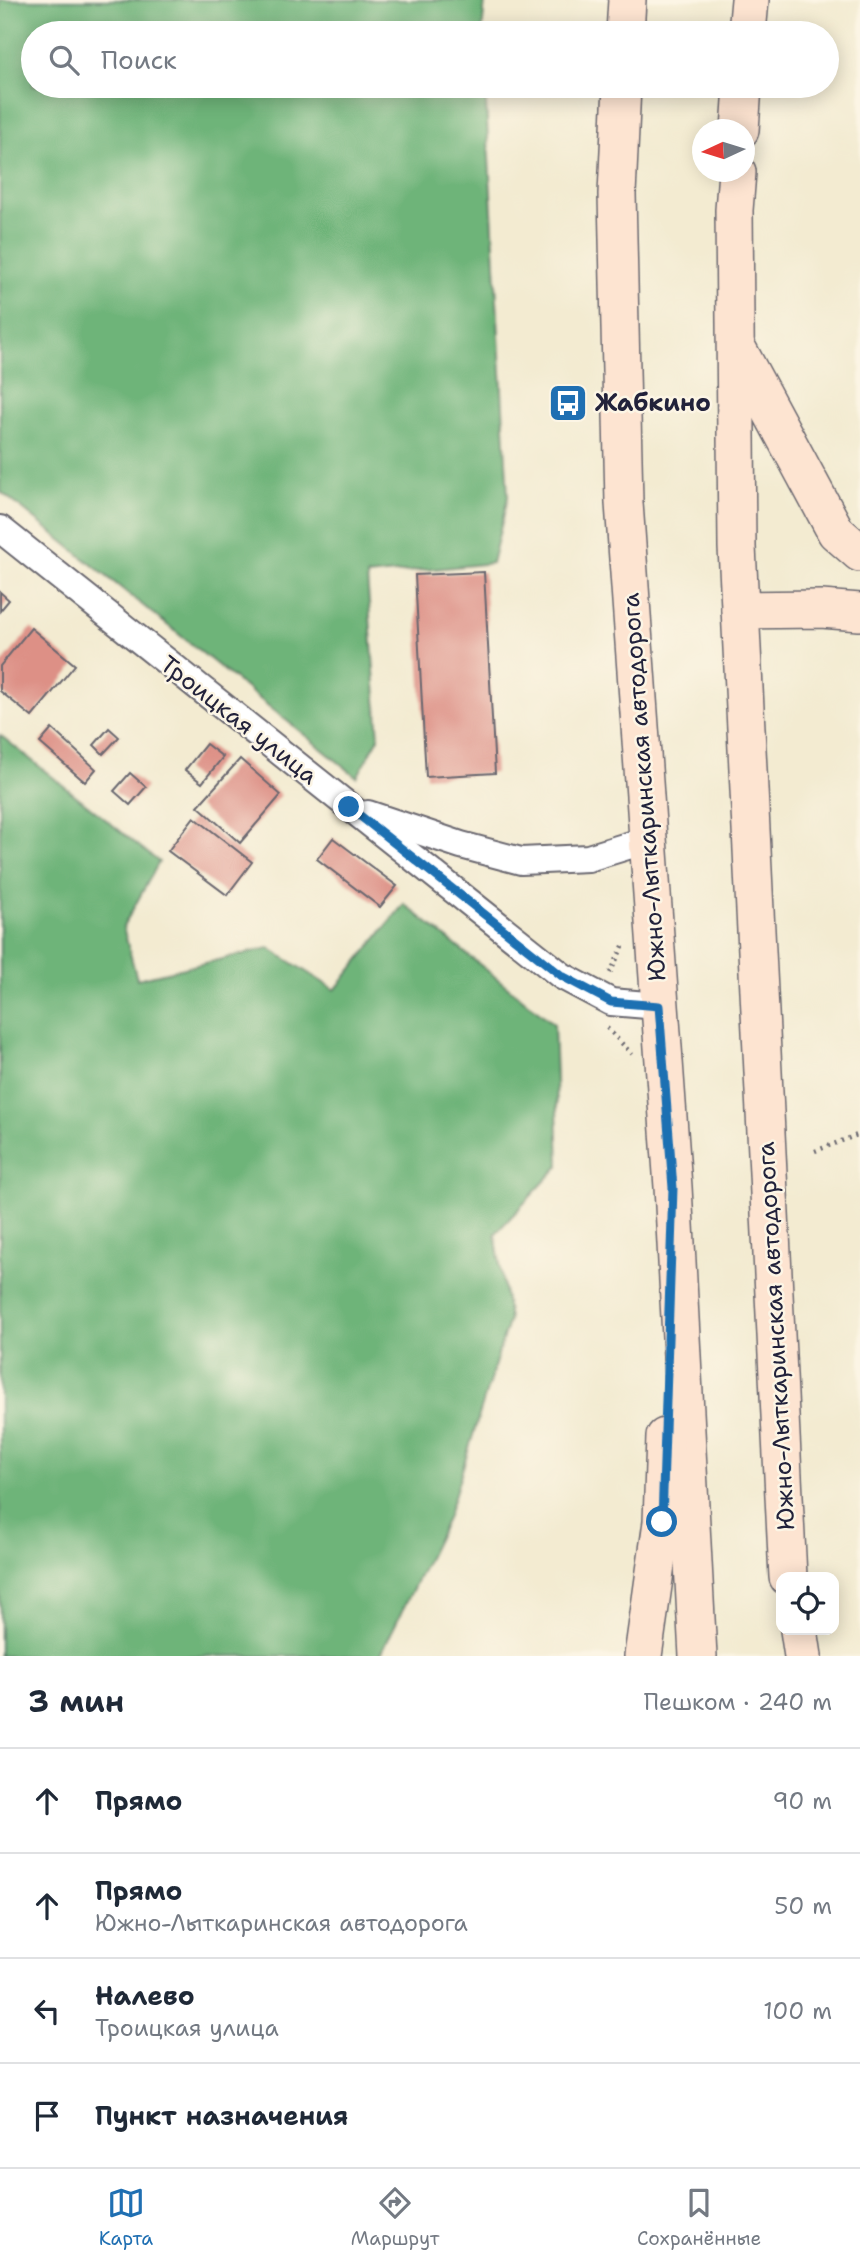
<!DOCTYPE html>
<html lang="ru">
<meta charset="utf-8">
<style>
:root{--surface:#fff;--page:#f6f6f7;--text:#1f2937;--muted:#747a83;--line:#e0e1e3;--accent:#1f6fb2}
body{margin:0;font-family:"Shantell Sans",sans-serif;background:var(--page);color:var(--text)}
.controls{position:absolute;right:21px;bottom:21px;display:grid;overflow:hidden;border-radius:14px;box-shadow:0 4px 18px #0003}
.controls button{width:63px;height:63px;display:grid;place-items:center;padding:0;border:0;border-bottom:2px solid var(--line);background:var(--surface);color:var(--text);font:35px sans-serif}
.compass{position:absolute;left:692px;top:119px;width:63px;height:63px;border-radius:50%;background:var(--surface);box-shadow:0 4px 18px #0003;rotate:266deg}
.stop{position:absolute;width:21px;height:21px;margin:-16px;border:5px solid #1f6fb2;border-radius:50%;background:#fff}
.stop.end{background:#1f6fb2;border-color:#fff;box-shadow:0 2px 7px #0008}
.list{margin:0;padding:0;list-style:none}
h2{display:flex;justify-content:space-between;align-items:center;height:91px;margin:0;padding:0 28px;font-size:30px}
h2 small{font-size:23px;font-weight:400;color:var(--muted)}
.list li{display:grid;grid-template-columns:46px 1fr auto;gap:21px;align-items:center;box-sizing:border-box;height:105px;padding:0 28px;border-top:2px solid var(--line)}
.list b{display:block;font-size:26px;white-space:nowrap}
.list p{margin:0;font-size:23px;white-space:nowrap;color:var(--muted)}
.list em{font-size:23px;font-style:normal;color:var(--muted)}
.icon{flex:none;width:38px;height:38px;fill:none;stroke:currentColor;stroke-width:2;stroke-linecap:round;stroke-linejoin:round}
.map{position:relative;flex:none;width:860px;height:1656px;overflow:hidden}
.search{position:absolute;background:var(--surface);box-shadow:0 4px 18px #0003;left:21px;right:21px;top:21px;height:77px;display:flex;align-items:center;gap:18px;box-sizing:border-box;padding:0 24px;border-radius:38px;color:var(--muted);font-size:26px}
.sheet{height:511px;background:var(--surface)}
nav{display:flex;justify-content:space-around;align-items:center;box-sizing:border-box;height:98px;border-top:2px solid var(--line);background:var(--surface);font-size:19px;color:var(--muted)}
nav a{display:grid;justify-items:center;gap:4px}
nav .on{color:var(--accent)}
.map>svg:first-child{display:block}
.forest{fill:#6eb479;stroke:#486b5a;stroke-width:2}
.building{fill:#dd9086}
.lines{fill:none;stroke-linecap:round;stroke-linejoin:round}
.street-casing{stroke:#6b6870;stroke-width:30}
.secondary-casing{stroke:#6b6870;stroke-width:40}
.path{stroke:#6b6870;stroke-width:4.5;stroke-dasharray:2 5;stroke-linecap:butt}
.street{stroke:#fff;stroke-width:26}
.secondary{stroke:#fde4d1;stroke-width:37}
.route{stroke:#1f6fb2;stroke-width:9}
.labels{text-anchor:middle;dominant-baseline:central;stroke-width:5;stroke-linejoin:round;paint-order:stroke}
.poi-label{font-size:24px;font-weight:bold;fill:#22223b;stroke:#fcf5e5;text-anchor:start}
.street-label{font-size:24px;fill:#22223b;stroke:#fcf5e5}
</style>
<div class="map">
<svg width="860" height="1656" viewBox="0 0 860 1656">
<rect width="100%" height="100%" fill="#fcf5e5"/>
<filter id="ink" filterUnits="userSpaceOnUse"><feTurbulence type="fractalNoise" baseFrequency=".0143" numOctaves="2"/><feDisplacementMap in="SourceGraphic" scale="14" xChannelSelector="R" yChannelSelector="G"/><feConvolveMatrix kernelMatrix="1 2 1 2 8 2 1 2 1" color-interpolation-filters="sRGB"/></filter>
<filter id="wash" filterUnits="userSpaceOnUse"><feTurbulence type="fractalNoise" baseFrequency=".00686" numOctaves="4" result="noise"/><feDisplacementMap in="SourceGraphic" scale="28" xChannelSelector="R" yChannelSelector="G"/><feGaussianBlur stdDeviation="1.57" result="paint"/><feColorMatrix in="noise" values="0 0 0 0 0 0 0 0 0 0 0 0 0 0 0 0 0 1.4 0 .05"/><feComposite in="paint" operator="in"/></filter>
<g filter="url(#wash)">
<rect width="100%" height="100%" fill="#f3ebd1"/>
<g class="forest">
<path d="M0 0H485L482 33H33V86H485L508 497 492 563 367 576 379 738 357 777 0 491Z"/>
<path d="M0 735 159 862 123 927 137 979 269 948 335 990 404 904 554 1024 559 1166 495 1234 509 1319 447 1519 380 1656H0Z"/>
</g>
<g id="blocks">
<g class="building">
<path d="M484 572 495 773 426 777 415 575Z"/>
<path d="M0 592 9 600 0 611Z"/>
<path d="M31 628 75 665 32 717 0 691V666Z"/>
<path d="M109 728 119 737 103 754 94 745Z"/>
<path d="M52 729 96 769 85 782 40 743Z"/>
<path d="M206 744 223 757 202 783 185 770Z"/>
<path d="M240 759 281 795 240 843 198 806Z"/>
<path d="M130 773 146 787 130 805 114 791Z"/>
<path d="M194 817 252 862 227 895 168 851Z"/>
<path d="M333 838 397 886 380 907 317 859Z"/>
</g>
</g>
</g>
<g filter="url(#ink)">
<use href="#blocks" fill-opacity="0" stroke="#6b6870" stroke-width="2"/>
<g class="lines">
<g class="street-casing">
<g id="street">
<path d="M0 529 562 976 611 1002 659 1006"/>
<path d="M368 814 461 845 521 861 588 858 647 840"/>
</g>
</g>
<g class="secondary-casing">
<g id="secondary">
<path d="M625 33 627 0"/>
<path d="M747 33 750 0"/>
<path d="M622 86 617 194 624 503 673 1187 698 1656"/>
<path d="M740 130 743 86"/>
<path d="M737 172 734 210 737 547 788 1577"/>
<path d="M737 348 836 532 860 553"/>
<path d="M740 610 821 609 860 612"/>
<path d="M799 1630 803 1656"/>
<path d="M643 1656 662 1522 665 1437"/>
</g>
</g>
<g class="path">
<path d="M610 973 625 942"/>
<path d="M607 1028 632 1054"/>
<path d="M815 1151 860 1134"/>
</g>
<use href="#street" class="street"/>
<use href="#secondary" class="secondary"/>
</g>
</g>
<g class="lines" filter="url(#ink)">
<path class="route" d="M349 807 562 976 611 1002 659 1006 673 1188 662 1522"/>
</g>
<defs>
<g id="bus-square" transform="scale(2.0125)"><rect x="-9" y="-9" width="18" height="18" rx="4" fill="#1f6fb2" stroke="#fcf5e5"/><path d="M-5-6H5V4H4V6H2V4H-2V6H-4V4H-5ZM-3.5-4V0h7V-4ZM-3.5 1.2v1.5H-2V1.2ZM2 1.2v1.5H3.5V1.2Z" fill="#fff"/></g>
</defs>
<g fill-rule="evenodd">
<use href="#bus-square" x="568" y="403"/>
</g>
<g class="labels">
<g class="poi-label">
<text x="595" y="403">Жабкино</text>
</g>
<g class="street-label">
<text transform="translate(239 720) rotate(38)">Троицкая улица</text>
<text transform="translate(644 787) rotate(-94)">Южно-Лыткаринская автодорога</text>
<text transform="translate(776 1336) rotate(-93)">Южно-Лыткаринская автодорога</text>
</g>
</g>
</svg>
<div class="controls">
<button><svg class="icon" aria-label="locate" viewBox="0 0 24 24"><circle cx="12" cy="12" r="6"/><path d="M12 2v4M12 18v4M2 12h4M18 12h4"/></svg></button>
</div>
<svg class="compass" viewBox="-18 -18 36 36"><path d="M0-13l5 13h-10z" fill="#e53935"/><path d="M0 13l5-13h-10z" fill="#747a83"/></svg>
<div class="stop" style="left:662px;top:1522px"></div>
<div class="stop end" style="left:349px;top:807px"></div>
<div class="search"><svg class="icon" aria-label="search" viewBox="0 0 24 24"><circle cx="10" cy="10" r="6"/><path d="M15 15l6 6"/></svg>Поиск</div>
</div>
<section class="sheet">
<h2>3 мин<small>Пешком · 240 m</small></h2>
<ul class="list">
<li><svg class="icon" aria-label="ahead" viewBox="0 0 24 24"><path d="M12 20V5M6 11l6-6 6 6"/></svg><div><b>Прямо</b></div><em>90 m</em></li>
<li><svg class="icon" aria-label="ahead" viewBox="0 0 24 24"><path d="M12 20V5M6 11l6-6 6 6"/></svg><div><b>Прямо</b><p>Южно-Лыткаринская автодорога</p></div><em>50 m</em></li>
<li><svg class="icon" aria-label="left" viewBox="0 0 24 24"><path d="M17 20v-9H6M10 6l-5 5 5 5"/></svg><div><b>Налево</b><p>Троицкая улица</p></div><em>100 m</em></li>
<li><svg class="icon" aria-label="arrive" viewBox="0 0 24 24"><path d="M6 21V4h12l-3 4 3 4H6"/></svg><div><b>Пункт назначения</b></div></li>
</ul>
</section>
<nav>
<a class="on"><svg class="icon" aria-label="map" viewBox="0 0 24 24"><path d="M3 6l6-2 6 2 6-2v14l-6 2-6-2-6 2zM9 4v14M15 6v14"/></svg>Карта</a>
<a><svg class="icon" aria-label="directions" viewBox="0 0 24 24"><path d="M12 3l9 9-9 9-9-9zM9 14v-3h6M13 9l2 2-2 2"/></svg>Маршрут</a>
<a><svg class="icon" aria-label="saved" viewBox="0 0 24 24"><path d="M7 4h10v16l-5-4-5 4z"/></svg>Сохранённые</a>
</nav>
